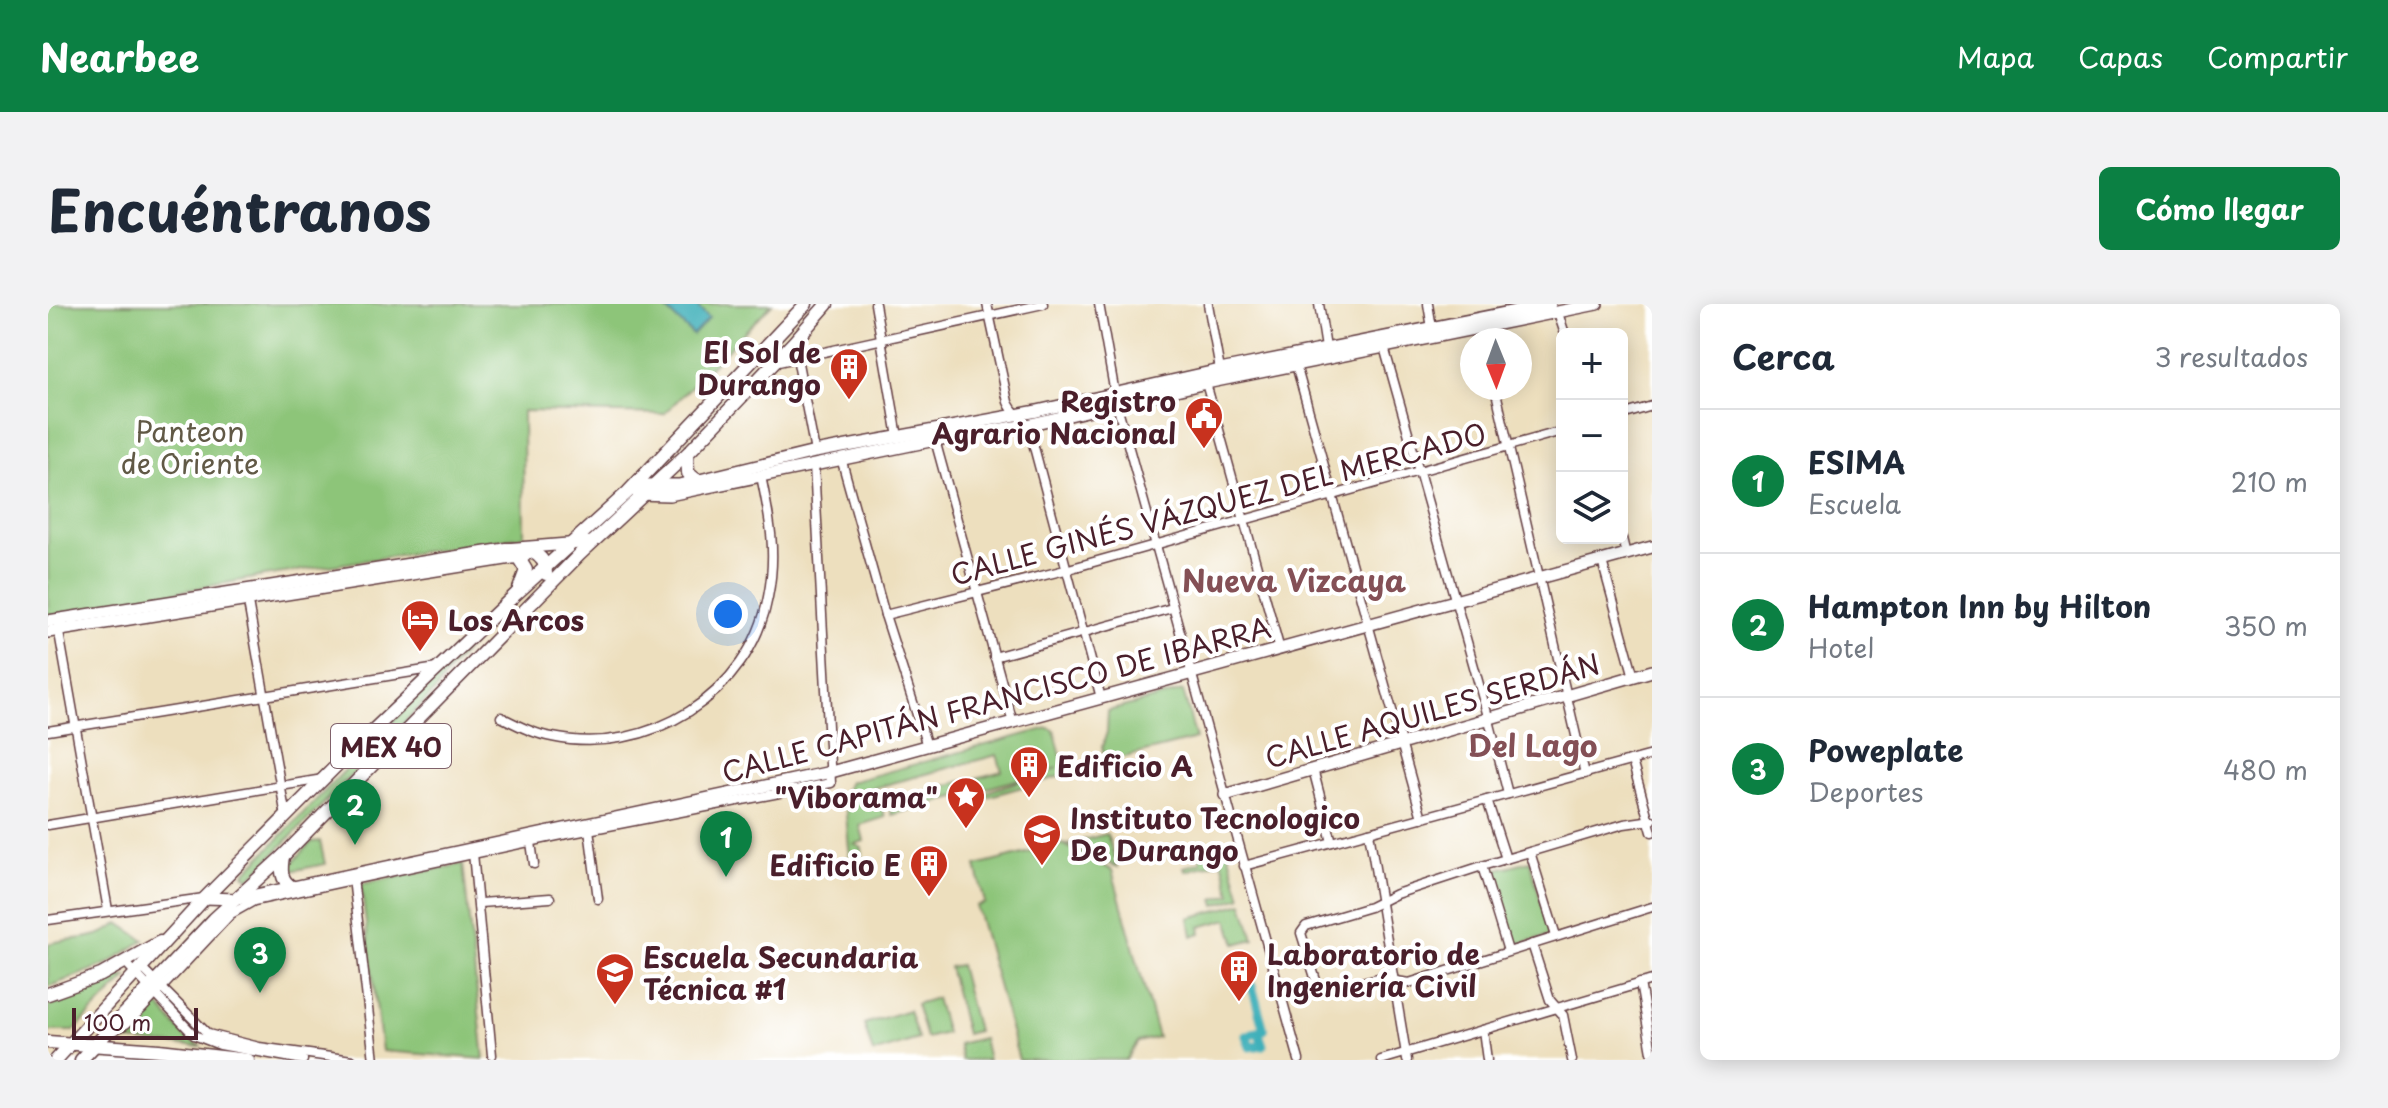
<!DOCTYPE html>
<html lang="es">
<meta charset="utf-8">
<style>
:root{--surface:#fff;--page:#f2f2f3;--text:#1f2937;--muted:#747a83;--line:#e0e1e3;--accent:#0b8043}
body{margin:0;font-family:"Playpen Sans",sans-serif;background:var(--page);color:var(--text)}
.controls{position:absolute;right:24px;top:24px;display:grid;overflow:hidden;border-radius:12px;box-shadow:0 4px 20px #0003}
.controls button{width:72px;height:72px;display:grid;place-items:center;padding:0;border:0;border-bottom:2px solid var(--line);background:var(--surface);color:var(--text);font:40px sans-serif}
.compass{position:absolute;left:1412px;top:24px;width:72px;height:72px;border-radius:50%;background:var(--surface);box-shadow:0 4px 20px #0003;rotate:179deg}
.scale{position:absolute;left:24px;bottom:20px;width:126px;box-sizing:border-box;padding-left:8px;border:4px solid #4a1f2b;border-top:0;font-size:22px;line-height:28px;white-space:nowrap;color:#4a1f2b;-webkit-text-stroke:6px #fff;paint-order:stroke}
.you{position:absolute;left:680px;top:310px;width:28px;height:28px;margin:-20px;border:6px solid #fff;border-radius:50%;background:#1a73e8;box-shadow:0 0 0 12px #1a73e833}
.badge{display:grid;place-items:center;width:52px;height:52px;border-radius:50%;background:var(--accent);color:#fff;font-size:26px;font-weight:700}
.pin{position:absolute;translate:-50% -66px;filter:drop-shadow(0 2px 4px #0008)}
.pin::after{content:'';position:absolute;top:42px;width:28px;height:24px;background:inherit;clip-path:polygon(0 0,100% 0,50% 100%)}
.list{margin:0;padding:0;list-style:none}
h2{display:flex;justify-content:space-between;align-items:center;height:104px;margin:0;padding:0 32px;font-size:34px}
h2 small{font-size:26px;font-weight:400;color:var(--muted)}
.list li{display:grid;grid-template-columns:52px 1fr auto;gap:24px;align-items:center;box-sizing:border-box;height:144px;padding:0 32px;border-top:2px solid var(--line)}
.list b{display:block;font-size:30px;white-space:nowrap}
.list p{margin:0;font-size:26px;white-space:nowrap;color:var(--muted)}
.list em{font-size:26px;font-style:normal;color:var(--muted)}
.icon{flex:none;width:44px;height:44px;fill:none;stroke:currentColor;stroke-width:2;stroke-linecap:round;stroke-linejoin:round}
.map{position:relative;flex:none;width:1604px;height:756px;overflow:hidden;border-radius:12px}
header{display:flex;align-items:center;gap:48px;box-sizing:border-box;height:112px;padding:0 40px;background:var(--accent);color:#fff}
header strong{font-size:38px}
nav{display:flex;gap:44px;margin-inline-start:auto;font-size:28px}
.intro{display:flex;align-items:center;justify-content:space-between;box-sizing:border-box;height:192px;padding:0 48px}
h1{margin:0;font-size:56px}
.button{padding:20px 36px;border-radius:12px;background:var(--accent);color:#fff;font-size:28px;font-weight:700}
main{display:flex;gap:48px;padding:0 48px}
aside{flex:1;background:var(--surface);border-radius:12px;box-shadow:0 4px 20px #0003}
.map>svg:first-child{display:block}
.green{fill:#8dc579;stroke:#6c7252;stroke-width:2}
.water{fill:#40b0ba;stroke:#456872;stroke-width:2}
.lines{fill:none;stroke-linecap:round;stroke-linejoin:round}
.canal{stroke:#40b0ba;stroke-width:9}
.street-casing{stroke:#623c41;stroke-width:11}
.secondary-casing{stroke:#623c41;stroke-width:14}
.primary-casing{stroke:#623c41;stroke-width:15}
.street{stroke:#fff;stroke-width:8}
.secondary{stroke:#fff;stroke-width:11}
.primary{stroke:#fff;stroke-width:12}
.labels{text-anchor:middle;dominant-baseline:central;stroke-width:8;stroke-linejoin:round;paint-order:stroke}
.shield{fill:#fff;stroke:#80626b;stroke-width:2}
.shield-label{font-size:26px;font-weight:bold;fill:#4a1f2b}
.poi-label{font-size:28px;font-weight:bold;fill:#4a1f2b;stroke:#fff;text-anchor:start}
.park-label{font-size:28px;fill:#615946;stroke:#fff}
.street-label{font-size:28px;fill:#4a1f2b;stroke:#fff}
.neighbourhood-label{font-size:30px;font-weight:bold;fill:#845056;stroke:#fff}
</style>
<header>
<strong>Nearbee</strong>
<nav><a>Mapa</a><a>Capas</a><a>Compartir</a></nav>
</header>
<div class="intro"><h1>Encuéntranos</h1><a class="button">Cómo llegar</a></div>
<main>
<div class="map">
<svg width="1604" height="756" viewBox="0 0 1604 756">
<rect width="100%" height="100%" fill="#fff"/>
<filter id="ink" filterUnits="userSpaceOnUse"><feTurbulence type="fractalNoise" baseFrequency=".0125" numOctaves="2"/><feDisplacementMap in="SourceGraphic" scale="16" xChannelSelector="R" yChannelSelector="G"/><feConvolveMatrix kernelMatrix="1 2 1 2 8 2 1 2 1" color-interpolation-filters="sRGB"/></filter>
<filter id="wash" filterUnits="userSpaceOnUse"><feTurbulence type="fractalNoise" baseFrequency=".006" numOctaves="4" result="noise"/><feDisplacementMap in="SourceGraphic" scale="32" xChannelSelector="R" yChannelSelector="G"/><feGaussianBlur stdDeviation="1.8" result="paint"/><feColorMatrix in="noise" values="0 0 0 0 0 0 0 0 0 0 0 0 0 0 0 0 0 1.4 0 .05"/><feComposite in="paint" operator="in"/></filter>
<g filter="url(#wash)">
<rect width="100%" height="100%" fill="#eddfbe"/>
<g class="green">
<path d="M0 0H724L616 110 475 107 476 232 216 272 0 312Z"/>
<path d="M447 312 396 373 389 385 201 575 196 570Z"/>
<path d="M1135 387 1148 435 1057 458 1054 443 1059 428 1060 407Z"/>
<path d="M1000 424 1006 426 1016 462 1027 459 1024 469 935 494 933 490 1010 464 933 486 929 474 954 467 949 451 822 485 827 501 833 500 837 513 812 521 816 537 807 540 814 544 815 553 802 556 796 488 802 478Z"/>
<path d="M922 475 925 488 844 511 840 498Z"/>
<path d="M1059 530 1069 563 1019 540Z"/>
<path d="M272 537 277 560 243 567 241 562 264 538Z"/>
<path d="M1014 540 1064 566 1110 733 1090 738 1078 756H971L928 602 937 599 928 562Z"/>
<path d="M1179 544 1193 593 1168 601 1166 595 1183 590 1174 557 1138 567 1136 563 1153 558 1151 551Z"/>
<path d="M1482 557 1502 631 1464 642 1442 567Z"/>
<path d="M415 560 436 755 334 747 313 580Z"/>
<path d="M1195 599 1206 635 1188 640 1180 615 1152 623 1153 629 1144 632 1141 614Z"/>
<path d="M71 619 96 636 61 659 0 683V640C27 632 49 638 71 619Z"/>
<path d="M912 661 929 727 918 730 901 663Z"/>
<path d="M66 671 79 673 26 727H0V702L14 699Z"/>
<path d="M888 694 898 729 878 734 868 700Z"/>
<path d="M106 696 137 733 154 743 65 736Z"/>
<path d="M861 706 870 735 825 749 816 720Z"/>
<path d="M935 734 940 756H914L910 740Z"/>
</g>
<path class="water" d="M625 0H647L661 14 645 31 619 6Z"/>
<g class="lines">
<g class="canal">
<path d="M1204 682 1216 726 1210 727"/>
<path d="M1210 727 1215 741 1202 743 1198 732Z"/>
</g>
</g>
</g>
<g filter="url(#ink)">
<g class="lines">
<g class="street-casing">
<g id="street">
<path d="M827 0 850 133"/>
<path d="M939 0 960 98C965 111 977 115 982 128L1053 394"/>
<path d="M1051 0 1069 101 1251 756"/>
<path d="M1160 0 1172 66"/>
<path d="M1271 0 1278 44"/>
<path d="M1380 0 1384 24"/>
<path d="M1507 7 1511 12 1517 30"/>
<path d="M1432 24 1435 36"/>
<path d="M746 38 767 148"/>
<path d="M1336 43 1441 416 1460 490"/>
<path d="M726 59 995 0"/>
<path d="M1248 61 1374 514"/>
<path d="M1158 79 1232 346"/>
<path d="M1447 84 1537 470"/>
<path d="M1574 111 1604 102"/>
<path d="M887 136 965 419"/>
<path d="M793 154 837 311 879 442"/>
<path d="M1574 234 1578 251"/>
<path d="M1554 257 1586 373"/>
<path d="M199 293 238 513"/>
<path d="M837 311 1017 266 1514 127"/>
<path d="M10 323 60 606"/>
<path d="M946 353 1124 304"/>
<path d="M453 413C469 421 486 430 504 433 600 453 702 391 720 293 729 249 722 215 713 172"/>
<path d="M0 427 389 364"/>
<path d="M1584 457 1604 528"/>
<path d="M1265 465 1284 538"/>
<path d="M1439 496 1458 555"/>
<path d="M1604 516 1576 520 1434 562 1348 590 1322 603 1258 622 1253 629 1270 683 1277 687 1330 674 1361 679 1604 603"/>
<path d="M0 521 275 475"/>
<path d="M541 525 550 595"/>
<path d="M1321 528 1359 756"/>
<path d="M483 538 486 560"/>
<path d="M1482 548 1508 632"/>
<path d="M425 549 444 751"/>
<path d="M1196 562 1604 451"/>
<path d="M1434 562 1460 647"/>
<path d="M305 574 326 756"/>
<path d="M432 599 502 594"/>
<path d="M0 616 156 594"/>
<path d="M1484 640 1502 696 1515 711 1524 756"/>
<path d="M77 658 146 731 172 741 255 756"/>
<path d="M94 664 160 730 211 743 304 756"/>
<path d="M1592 679 1604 748"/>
<path d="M1435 726 1439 756"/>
<path d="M63 728 78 720 95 704 183 610 206 597 509 532 783 479 766 161"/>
<path d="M1333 756 1604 676"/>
</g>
</g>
<g class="secondary-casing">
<g id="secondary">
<path d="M587 181H631L767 148 989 107 1172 66 1502 0"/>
<path d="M590 190 621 191 887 136 979 121 1158 79 1549 0"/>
<path d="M0 317 457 245 545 238"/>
<path d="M0 328 477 252"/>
<path d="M1177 491 1604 367"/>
<path d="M157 594 189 595 783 468 1604 243"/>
</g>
</g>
<g class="primary-casing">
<g id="primary">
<path d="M639 150 640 169 650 177"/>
<path d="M457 245C476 245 498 246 498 270"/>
<path d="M470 253 478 266 471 285"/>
<path d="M235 552C233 565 232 576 244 583"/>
<path d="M0 690 53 671 112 638"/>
<path d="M0 738 111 746 200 756"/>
<path d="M8 756 157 594 297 453 468 290 580 188 758 0"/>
<path d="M33 756 166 615 235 552 532 250 639 150 746 38 779 0"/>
</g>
</g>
<use href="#street" class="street"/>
<use href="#secondary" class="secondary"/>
<use href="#primary" class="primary"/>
</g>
</g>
<defs>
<g id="building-pin" transform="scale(2)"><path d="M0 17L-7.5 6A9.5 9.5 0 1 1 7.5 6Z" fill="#c8321e" stroke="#fff"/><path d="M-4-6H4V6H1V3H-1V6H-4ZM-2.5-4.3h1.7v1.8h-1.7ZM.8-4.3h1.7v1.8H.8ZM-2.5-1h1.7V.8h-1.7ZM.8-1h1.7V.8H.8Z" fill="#fff"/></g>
<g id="civic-pin" transform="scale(2)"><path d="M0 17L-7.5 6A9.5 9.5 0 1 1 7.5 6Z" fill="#c8321e" stroke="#fff"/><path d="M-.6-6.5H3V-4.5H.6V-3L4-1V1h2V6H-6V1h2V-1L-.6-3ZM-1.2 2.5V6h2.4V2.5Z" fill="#fff"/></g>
<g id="hotel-pin" transform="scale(2)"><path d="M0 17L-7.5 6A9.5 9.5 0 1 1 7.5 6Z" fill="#c8321e" stroke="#fff"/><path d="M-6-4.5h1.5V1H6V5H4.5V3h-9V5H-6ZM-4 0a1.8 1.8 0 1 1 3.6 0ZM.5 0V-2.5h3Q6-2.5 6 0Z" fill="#fff"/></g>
<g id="sight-pin" transform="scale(2)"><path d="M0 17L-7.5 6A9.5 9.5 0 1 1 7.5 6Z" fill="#c8321e" stroke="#fff"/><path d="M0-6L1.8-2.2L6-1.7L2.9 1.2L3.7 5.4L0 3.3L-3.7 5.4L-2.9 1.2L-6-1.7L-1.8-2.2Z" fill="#fff"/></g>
<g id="university-pin" transform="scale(2)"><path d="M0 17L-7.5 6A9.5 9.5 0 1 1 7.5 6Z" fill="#c8321e" stroke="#fff"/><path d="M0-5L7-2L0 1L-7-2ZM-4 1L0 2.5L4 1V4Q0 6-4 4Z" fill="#fff"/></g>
<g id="school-pin" transform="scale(2)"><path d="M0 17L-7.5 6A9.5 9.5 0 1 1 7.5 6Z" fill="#c8321e" stroke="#fff"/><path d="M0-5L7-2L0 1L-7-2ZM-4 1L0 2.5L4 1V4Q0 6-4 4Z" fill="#fff"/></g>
</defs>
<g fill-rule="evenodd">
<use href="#building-pin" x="801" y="63"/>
<use href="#civic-pin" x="1156" y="112"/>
<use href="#hotel-pin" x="372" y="315"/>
<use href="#building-pin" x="981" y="461"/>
<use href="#sight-pin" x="918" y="492"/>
<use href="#university-pin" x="994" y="529"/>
<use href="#building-pin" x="881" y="560"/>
<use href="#building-pin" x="1191" y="665"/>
<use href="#school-pin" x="567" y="668"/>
</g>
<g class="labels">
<rect class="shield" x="283" y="420" width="120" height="44" rx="6"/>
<g class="shield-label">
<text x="343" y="442">MEX 40</text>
</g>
<g class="poi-label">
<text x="773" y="47" text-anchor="end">El Sol de<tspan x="773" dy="32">Durango</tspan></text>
<text x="1128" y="96" text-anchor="end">Registro<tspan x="1128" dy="32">Agrario Nacional</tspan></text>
<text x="400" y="315">Los Arcos</text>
<text x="1009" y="461">Edificio A</text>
<text x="890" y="492" text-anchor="end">"Viborama"</text>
<text x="1022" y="513">Instituto Tecnologico<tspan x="1022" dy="32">De Durango</tspan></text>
<text x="853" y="560" text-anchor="end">Edificio E</text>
<text x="1219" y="649">Laboratorio de<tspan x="1219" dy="32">Ingeniería Civil</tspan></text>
<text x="595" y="652">Escuela Secundaria<tspan x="595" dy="32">Técnica #1</tspan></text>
</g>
<g class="park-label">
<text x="142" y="126">Panteon<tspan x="142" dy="32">de Oriente</tspan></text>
</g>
<g class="street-label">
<text transform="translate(1170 199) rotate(-15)">CALLE GINÉS VÁZQUEZ DEL MERCADO</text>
<text transform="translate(948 395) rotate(-15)">CALLE CAPITÁN FRANCISCO DE IBARRA</text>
<text transform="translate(1384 406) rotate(-16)">CALLE AQUILES SERDÁN</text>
</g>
<g class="neighbourhood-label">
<text x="1246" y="275">Nueva Vizcaya</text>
<text x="1485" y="440">Del Lago</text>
</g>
</g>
</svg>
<div class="controls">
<button>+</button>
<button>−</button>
<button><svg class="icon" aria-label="layers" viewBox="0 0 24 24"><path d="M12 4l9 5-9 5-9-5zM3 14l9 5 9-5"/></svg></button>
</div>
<svg class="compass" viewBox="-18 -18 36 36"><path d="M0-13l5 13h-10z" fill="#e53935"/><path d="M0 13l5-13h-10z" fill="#747a83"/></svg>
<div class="scale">100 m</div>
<div class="you"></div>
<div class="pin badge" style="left:678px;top:573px">1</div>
<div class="pin badge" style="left:307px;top:541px">2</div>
<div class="pin badge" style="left:212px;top:689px">3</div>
</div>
<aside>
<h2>Cerca<small>3 resultados</small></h2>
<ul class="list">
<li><span class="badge">1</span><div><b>ESIMA</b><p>Escuela</p></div><em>210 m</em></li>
<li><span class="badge">2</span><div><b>Hampton Inn by Hilton</b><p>Hotel</p></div><em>350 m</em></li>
<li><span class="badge">3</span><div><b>Poweplate</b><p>Deportes</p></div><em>480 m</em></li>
</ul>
</aside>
</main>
